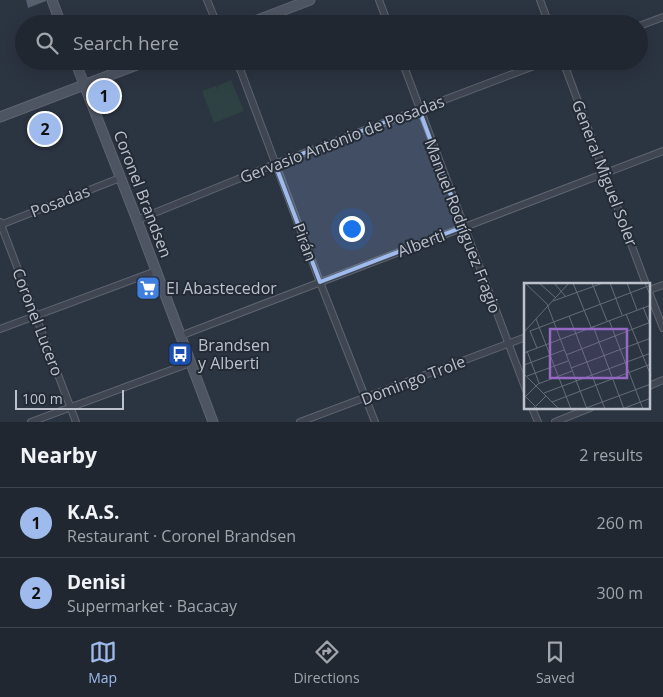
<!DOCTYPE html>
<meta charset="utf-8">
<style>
:root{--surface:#202731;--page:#282f39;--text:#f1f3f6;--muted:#a2a5ab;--line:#3d444d;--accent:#9fbbed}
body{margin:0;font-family:"Open Sans",sans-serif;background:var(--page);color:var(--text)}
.scale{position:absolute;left:15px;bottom:12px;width:109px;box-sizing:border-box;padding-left:5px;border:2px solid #bcc1cb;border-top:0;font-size:14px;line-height:18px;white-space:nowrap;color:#bcc1cb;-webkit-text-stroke:4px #232b36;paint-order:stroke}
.you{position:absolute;left:351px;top:228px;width:18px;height:18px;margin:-12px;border:4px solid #fff;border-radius:50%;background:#1a73e8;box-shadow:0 0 0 8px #1a73e833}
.badge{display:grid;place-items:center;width:32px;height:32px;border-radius:50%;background:var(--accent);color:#111;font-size:16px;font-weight:700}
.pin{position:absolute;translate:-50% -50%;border:2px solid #fff;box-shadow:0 1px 5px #0006}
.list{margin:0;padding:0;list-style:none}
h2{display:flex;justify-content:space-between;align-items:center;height:65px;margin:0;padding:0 20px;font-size:21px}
h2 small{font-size:16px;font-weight:400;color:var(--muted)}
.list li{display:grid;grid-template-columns:32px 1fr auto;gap:15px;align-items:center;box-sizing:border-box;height:70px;padding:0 20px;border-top:1px solid var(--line)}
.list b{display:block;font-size:19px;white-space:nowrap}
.list p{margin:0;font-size:16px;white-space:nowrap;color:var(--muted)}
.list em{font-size:16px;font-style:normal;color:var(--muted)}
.icon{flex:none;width:28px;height:28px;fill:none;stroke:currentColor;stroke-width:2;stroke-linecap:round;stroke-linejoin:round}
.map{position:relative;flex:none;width:663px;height:422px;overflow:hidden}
.search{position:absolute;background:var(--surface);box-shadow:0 5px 20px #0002;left:15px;right:15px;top:15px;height:55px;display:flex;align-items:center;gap:12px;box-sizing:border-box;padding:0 18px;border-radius:28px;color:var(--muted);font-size:19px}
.sheet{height:205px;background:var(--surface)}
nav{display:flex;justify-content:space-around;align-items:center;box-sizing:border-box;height:70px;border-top:1px solid var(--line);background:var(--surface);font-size:14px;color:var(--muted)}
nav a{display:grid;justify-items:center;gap:2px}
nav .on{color:var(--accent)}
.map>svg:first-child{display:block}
.green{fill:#2e4143}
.building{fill:#565f6e}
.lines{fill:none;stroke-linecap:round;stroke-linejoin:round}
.street-casing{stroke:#5d646e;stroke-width:8}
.secondary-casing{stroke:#5d646e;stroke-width:11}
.street{stroke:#3f4651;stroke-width:6}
.secondary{stroke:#4d5563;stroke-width:9}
.marked{fill:#9fbbed;fill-opacity:0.2;stroke:#9fbbed;stroke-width:4;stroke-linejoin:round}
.labels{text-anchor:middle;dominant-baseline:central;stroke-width:4;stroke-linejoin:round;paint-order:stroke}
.street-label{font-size:16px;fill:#bcc1cb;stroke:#232b36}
.poi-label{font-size:16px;fill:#bcc1cb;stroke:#232b36;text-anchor:start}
.inset-road{fill:none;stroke:#656c78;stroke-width:1}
.view{fill:#9568c4;fill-opacity:0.15;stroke:#9568c4;stroke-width:2.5}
.inset-edge{fill:none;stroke:#bcc1cb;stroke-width:2.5}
</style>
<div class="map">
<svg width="663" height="422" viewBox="0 0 663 422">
<rect width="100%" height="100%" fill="#2b3441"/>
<path class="green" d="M231 80 244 111 214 123 202 91 216 86 219 92 217 86Z"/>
<g class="building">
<path d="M26 0H46V1L28 8Z"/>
<path d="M107 88 111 99 100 103 97 94 100 91Z"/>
<path d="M47 116 55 138 42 142 34 121Z"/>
<path d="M149 279 153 282 157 292 144 297 139 283Z"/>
</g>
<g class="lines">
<g class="street-casing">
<g id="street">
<path d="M207 0 217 24"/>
<path d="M379 0 388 24"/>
<path d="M540 0 549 24"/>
<path d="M639 26 663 17"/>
<path d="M237 61 320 282 375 422"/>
<path d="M402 61 526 390"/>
<path d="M563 61 646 284"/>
<path d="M137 220 275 164 547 61"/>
<path d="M0 222 76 422"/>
<path d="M0 225 120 178"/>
<path d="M649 290 663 285"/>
<path d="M649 292 663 328"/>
<path d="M0 329 156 271"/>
<path d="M180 336 663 151"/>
<path d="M649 386 663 380"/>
<path d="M532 408 538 422"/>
<path d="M31 422 190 363"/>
<path d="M300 422 526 337"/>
<path d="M555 422 590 408"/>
</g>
</g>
<g class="secondary-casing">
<g id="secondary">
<path d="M52 0 61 24"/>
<path d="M247 24 310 0"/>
<path d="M75 61 137 220 213 422"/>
<path d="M0 117 147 61"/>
</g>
</g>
<use href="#street" class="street"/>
<use href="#secondary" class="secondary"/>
</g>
<path class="marked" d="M419 109 463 227 320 282 275 164Z"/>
<defs>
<g id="supermarket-square" transform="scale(1.25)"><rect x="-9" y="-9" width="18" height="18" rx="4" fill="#3f7fe0" stroke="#232b36"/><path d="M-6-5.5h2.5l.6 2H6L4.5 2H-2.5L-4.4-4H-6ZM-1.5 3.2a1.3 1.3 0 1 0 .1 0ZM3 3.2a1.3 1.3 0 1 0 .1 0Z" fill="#fff"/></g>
<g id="bus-square" transform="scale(1.25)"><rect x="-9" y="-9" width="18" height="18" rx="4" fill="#1a4fb4" stroke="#232b36"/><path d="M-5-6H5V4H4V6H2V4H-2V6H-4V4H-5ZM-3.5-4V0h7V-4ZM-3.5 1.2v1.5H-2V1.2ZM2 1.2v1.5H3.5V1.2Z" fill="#fff"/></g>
</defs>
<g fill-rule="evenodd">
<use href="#supermarket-square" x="148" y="288"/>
<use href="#bus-square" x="180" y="354"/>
</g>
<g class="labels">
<g class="street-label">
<text transform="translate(342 139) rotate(-21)">Gervasio Antonio de Posadas</text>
<text transform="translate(605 173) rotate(69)">General Miguel Soler</text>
<text transform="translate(143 194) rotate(69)">Coronel Brandsen</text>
<text transform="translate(60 201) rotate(-21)">Posadas</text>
<text transform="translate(463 226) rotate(69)">Manuel Rodríguez Fragio</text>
<text transform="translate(305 242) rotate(69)">Pirán</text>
<text transform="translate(421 243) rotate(-21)">Alberti</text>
<text transform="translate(38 322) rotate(69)">Coronel Lucero</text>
<text transform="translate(413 380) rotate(-21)">Domingo Trole</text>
</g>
<g class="poi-label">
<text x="166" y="288">El Abastecedor</text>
<text x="198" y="345">Brandsen<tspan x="198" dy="18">y Alberti</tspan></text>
</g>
</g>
<g transform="translate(524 283)">
<rect width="126" height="126" fill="#2b3441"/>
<path class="inset-road" d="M1 0 23 21 63 126M15 0 32 15M30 0 42 14M49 0 67 44M68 0 83 38M86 0 98 32M103 0 113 27M121 0 127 14M29 18 79 0M119 24 127 44M102 31 127 93M45 33 81 126M12 36 47 126M85 37 119 126M69 43 100 126M6 48 127 2M6 48 13 65M0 49 45 0M3 68 15 100M0 70 127 22M42 72 127 39M0 82 40 67M47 85 127 55M0 91 35 126M3 93 44 78M20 110 127 70M0 112 14 126M0 115 14 101 48 88M28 119 127 81M62 125 127 101M9 126 22 113M98 126 127 115"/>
<path class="view" d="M26 46H103V95H26Z"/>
<rect width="126" height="126" class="inset-edge"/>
</g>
</svg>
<div class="scale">100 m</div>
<div class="you"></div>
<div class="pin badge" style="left:104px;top:96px">1</div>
<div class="pin badge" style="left:45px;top:129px">2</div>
<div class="search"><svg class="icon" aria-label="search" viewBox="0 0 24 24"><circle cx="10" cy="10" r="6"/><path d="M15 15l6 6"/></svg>Search here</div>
</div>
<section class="sheet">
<h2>Nearby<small>2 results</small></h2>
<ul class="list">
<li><span class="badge">1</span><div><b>K.A.S.</b><p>Restaurant · Coronel Brandsen</p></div><em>260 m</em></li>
<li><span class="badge">2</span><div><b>Denisi</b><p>Supermarket · Bacacay</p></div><em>300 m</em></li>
</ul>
</section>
<nav>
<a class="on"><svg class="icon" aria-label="map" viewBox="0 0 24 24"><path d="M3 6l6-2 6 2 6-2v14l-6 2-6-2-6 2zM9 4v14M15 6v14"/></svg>Map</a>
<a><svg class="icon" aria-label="directions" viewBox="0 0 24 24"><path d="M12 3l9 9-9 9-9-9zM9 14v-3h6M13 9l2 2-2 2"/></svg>Directions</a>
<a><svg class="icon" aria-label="saved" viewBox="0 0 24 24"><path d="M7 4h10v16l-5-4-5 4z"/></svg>Saved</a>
</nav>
